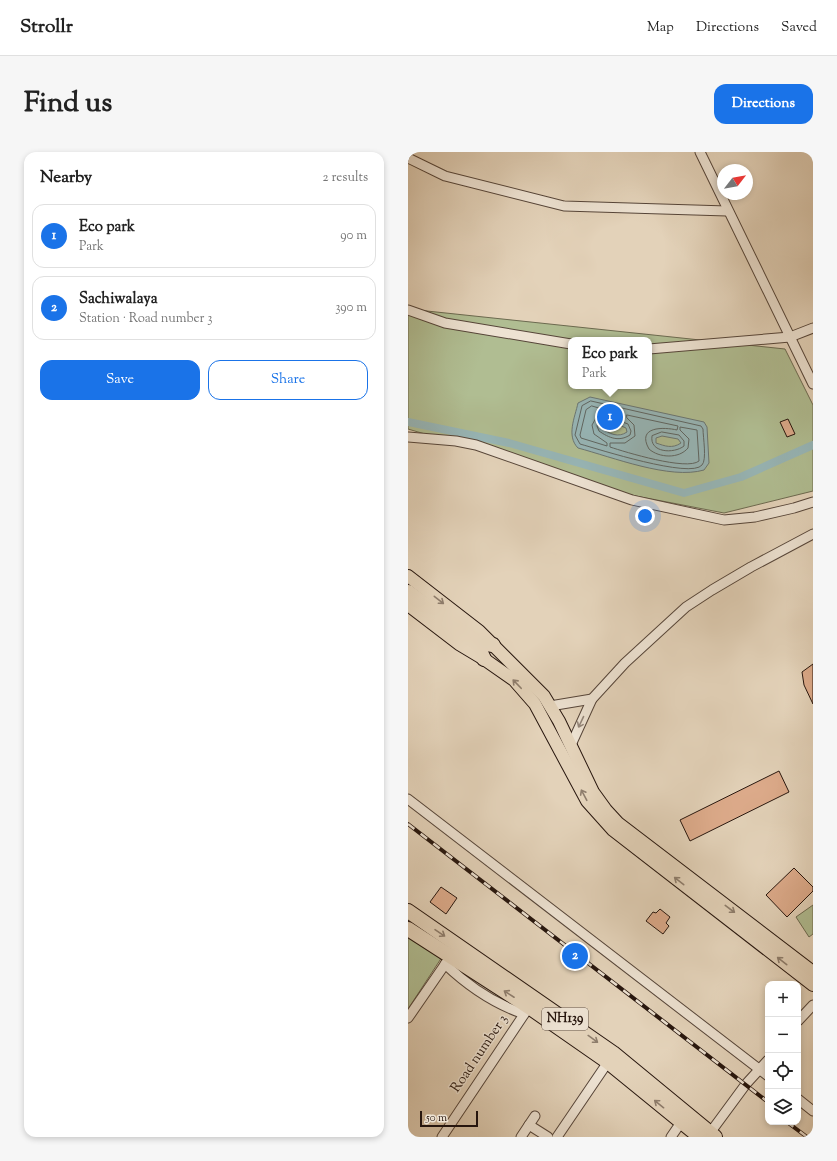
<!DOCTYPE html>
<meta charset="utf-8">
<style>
:root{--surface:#fff;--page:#f6f6f6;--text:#222;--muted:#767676;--line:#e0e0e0;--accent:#1a73e8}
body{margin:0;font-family:"Sorts Mill Goudy",serif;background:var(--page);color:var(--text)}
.controls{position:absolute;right:12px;bottom:12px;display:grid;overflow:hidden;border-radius:8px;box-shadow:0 2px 6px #0003}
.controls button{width:36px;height:36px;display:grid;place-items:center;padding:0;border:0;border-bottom:1px solid var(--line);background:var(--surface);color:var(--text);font:20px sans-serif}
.compass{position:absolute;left:309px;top:12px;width:36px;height:36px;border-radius:50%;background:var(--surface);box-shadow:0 2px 6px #0003;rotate:59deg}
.scale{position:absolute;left:12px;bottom:10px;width:58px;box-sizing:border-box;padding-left:4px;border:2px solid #27160e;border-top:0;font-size:11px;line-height:14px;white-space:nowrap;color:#27160e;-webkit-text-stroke:3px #ede2d2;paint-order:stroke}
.you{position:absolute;left:237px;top:364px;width:14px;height:14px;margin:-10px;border:3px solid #fff;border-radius:50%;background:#1a73e8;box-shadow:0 0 0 6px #1a73e833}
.badge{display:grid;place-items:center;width:26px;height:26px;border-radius:50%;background:var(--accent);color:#fff;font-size:13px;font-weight:700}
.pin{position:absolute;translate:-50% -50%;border:2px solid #fff;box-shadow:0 1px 4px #0006}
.popup{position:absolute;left:160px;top:185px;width:84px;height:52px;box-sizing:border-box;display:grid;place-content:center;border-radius:8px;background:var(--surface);filter:drop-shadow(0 1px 3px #0005);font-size:13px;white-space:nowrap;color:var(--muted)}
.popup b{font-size:15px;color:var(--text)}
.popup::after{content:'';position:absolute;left:50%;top:100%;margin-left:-8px;border:8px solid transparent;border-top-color:var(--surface)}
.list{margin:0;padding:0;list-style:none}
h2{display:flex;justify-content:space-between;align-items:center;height:52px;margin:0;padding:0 16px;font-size:17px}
h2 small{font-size:13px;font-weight:400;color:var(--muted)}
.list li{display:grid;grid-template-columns:26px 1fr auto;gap:12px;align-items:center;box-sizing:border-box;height:64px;margin:0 8px 8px;padding:0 8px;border:1px solid var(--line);border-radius:12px}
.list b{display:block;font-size:15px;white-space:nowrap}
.list p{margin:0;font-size:13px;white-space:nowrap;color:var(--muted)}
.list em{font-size:13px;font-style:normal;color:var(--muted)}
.actions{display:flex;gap:8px;padding:12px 16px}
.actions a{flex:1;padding:9px 0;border:1px solid var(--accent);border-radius:12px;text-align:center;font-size:14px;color:var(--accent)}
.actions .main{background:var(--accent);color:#fff}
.icon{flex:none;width:22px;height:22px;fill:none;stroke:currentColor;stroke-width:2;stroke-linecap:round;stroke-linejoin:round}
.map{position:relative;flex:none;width:405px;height:985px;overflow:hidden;border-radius:12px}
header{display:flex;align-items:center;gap:24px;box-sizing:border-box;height:56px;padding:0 20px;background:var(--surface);border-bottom:1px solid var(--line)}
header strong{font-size:19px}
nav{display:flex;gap:22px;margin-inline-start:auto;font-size:14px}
.intro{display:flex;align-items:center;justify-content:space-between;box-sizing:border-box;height:96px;padding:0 24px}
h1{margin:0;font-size:28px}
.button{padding:10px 18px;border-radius:12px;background:var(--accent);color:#fff;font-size:14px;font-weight:700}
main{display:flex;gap:24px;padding:0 24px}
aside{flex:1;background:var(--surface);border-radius:12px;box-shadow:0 2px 6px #0003}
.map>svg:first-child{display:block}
.green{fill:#b0bd92;stroke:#6c6a50;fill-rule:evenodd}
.water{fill:#97b6b7;stroke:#6a7673;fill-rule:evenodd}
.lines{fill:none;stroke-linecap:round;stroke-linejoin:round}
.shore{stroke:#5f6662;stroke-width:1}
.canal{stroke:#97b6b7;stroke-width:8}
.building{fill:#ddab8b;stroke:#27160e}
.minor-casing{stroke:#564539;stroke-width:11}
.major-casing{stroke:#27160e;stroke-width:14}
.highway-casing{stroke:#27160e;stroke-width:16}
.minor{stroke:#ede2d2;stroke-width:9}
.major{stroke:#e3d2b9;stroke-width:12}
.highway{stroke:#e3d2b9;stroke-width:14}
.rail-casing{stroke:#27160e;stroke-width:4}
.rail{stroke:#ede2d2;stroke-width:2.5;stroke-dasharray:8;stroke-linecap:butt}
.oneway{stroke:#8e7d6c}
.oneway2{stroke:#94867a}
.labels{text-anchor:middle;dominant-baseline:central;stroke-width:3;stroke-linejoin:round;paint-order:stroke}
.shield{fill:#ede2d2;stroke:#625349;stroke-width:1}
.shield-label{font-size:13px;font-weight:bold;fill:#27160e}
.street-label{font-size:14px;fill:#27160e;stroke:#ede2d2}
</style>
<header>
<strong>Strollr</strong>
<nav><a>Map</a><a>Directions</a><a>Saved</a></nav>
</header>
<div class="intro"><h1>Find us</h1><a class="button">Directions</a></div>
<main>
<aside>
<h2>Nearby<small>2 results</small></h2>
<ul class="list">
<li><span class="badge">1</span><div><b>Eco park</b><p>Park</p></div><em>90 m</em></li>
<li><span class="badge">2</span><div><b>Sachiwalaya</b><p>Station · Road number 3</p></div><em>390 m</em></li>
</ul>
<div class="actions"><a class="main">Save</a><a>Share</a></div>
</aside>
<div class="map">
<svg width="405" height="985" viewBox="0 0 405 985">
<rect width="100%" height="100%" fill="#e3d2b9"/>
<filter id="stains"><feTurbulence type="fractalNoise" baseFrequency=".005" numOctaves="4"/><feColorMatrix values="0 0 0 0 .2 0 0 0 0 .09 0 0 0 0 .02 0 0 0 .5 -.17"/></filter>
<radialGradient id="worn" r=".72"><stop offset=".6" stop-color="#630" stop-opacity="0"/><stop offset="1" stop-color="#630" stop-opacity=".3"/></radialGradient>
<g class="green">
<path d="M0 157 377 197 405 253V339L316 361 223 343 0 277ZM163 188H241V234H163Z"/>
<path d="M405 753V782L401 785 388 765Z"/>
<path d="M0 784 34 805 0 857Z"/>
</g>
<path class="water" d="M182 245 296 270 299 275 301 311 296 318C262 328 204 305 170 296 158 284 167 265 170 251ZM204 270 218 276 219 280C210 286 202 282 193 276V273ZM254 284 270 287 273 291C264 297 257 294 248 291V286Z"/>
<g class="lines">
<g class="shore">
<path d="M183 249 293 274 295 277C295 285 299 308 294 313 283 327 190 297 172 292L167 283 174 254Z"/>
<path d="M184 254 201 259 200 262 188 266 184 273 186 282 199 291V294L173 286 172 283 178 258Z"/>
<path d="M219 263 270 274 269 278C256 275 228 274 241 297 251 306 271 307 280 296L281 287 272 278V275L289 278 291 309C279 319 217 300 202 295V291H217L227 284 226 273 219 266Z"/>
<path d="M203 266 220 272 223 279 222 283C211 290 201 286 191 279L189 274 190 270Z"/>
<path d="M254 280 271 283 276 289V294C266 302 241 301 244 284Z"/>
</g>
<path class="canal" d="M0 270 101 291 276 341 333 325 405 293"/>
</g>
<g class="building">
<path d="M380 267 387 282 379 285 372 270Z"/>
<path d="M405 512V552L396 533 394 520Z"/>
<path d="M371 619 381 640 282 689 272 668Z"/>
<path d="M386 716 405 735V739L379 765 358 743Z"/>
<path d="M33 735 49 746 38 762 22 750Z"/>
<path d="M252 757 262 765 258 771 261 774 255 782 238 769 245 760 248 761Z"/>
</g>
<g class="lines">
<g class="minor-casing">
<g id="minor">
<path d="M292 0 405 232"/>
<path d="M0 6 37 24 156 54 319 59"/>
<path d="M0 158 37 171 163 192"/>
<path d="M241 197 382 185 405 176"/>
<path d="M0 285 48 289 68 293 224 348 316 368 347 365 386 356 405 350"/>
<path d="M142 554 184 547"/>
<path d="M163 593 184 547 217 511 278 455 304 438 343 415 405 382"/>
<path d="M0 647 360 924"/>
<path d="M37 812C60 834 87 852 116 862"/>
<path d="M0 866 40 808"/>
<path d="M390 869 405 853"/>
<path d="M390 947 405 959"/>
<path d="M121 973 140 985"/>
<path d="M34 985 121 855"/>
<path d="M113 985 127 964"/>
<path d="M149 985 200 910"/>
<path d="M263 985 276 966"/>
<path d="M299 985 338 932 360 908"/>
</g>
</g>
<g class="major-casing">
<g id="major">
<path d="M0 424 71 479 136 544 151 569 185 640 198 658 210 671 405 820"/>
<path d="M0 453 51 492 76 507 106 528 127 552 179 649 205 678 405 833"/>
</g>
</g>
<g class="highway-casing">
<g id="highway">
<path d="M0 440 68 490 85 493"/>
<path d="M68 490 76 507"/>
<path d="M0 759 205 901 307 985"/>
<path d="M0 777 121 855 200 910 292 985"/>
</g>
</g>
<use href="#minor" class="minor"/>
<use href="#major" class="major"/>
<use href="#highway" class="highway"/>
<g class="rail-casing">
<g id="rail">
<path d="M0 672 360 950"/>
<path d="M379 970 399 985"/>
</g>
</g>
<use href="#rail" class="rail"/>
</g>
<defs><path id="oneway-shaft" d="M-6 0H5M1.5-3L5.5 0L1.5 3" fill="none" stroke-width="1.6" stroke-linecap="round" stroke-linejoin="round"/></defs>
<g class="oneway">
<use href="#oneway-shaft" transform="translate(31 448) rotate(38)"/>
<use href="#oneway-shaft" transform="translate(109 532) rotate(-134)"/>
<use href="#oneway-shaft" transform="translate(176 643) rotate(-118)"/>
<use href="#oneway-shaft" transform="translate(271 729) rotate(-142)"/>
<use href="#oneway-shaft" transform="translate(322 757) rotate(37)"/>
<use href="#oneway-shaft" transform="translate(32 781) rotate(34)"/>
<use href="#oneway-shaft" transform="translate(374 809) rotate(-142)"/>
<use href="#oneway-shaft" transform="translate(101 842) rotate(-147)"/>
<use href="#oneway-shaft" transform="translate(185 887) rotate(36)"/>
<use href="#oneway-shaft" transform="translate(251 952) rotate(-141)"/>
</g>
<use class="oneway2" href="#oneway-shaft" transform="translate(173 570) rotate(115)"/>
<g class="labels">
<rect class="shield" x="134" y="856" width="46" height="22" rx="3"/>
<g class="shield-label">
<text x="157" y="867">NH139</text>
</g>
<g class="street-label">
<text transform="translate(72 902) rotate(-56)">Road number 3</text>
</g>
</g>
<rect width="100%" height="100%" filter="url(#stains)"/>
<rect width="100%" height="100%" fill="url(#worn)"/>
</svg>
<div class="controls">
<button>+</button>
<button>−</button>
<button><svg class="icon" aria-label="locate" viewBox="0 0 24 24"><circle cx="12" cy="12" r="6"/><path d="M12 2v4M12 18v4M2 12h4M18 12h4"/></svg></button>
<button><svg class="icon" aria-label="layers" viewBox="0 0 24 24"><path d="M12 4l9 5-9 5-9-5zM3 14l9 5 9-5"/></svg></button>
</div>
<svg class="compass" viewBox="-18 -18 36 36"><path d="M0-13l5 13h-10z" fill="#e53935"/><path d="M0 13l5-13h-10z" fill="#767676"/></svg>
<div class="scale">50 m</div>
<div class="you"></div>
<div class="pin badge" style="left:202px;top:265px">1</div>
<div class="popup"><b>Eco park</b>Park</div>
<div class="pin badge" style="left:167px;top:804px">2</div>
</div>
</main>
